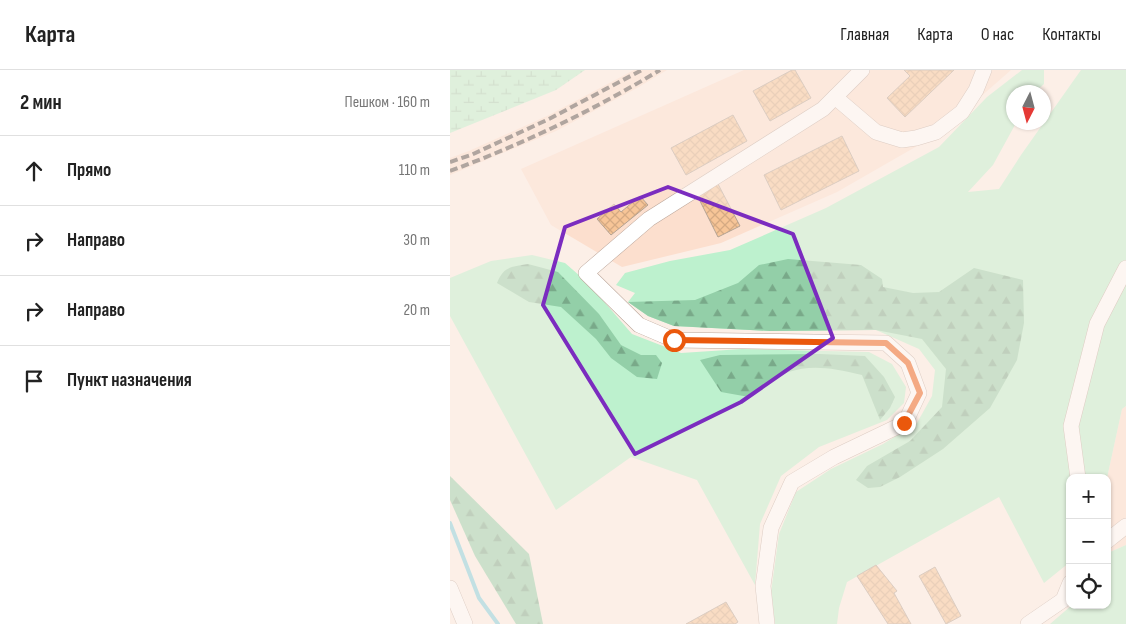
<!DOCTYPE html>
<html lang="ru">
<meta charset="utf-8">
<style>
:root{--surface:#fff;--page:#f6f6f6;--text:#222;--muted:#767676;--line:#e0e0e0}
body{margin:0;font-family:"Sofia Sans Condensed",sans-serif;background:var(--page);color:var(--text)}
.controls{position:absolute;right:15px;bottom:15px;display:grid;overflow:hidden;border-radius:10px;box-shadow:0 1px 4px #0004}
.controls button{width:45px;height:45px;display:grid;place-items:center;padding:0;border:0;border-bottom:1px solid var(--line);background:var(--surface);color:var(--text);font:25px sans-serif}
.compass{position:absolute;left:556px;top:15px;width:45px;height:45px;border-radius:50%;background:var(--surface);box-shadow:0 1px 4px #0004;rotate:186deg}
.stop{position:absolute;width:15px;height:15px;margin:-11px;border:4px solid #ea580c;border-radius:50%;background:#fff}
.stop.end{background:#ea580c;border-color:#fff;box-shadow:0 1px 5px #0008}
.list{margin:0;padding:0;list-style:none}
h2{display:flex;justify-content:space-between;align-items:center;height:65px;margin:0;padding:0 20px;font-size:21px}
h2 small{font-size:16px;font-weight:400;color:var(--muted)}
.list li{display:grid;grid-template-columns:32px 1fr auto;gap:15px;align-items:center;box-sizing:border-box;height:70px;padding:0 20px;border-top:1px solid var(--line)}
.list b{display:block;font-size:19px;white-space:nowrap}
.list em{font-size:16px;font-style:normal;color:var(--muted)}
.icon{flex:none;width:28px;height:28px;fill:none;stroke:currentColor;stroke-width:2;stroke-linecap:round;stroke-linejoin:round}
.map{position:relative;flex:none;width:676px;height:554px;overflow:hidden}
header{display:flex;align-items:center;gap:30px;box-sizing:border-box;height:70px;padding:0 25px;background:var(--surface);border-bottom:1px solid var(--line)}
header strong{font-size:24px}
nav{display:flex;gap:28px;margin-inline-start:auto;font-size:18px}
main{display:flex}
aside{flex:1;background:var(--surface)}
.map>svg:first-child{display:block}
.built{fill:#fcdfce}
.grass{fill:#bdf1ce}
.forest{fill:url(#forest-firs)}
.wetland{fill:url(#wetland-marsh)}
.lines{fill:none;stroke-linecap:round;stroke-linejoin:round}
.stream{stroke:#7dcfdd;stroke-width:4}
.building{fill:url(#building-cross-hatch);stroke:#b4a393}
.minor-casing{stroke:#bba69a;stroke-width:16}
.minor{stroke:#fff;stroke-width:15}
.rail{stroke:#554c47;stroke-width:4;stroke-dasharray:8 4;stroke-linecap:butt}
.route{stroke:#ea580c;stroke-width:6}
.marked{fill:none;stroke:#7b2cbf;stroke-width:4;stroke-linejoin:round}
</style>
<header>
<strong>Карта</strong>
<nav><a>Главная</a><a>Карта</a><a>О нас</a><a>Контакты</a></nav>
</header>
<main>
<aside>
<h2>2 мин<small>Пешком · 160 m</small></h2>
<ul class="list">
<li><svg class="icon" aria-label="ahead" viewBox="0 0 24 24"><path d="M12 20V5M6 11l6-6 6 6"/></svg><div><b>Прямо</b></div><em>110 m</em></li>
<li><svg class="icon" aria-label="right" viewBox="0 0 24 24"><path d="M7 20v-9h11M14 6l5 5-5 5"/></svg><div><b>Направо</b></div><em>30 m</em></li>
<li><svg class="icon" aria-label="right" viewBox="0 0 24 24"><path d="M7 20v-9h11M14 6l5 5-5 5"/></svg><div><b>Направо</b></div><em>20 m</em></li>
<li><svg class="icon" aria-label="arrive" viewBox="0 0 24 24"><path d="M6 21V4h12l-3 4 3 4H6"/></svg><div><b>Пункт назначения</b></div></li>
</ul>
</aside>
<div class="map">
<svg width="676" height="554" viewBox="0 0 676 554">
<defs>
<pattern id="forest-firs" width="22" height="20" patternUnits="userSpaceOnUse" patternTransform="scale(1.25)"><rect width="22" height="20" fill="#93cfa8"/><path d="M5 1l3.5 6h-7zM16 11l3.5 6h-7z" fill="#79a989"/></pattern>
<pattern id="wetland-marsh" width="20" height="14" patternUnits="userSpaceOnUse" patternTransform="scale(1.25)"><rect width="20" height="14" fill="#bdf1ce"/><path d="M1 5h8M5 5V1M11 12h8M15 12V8" fill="none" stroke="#a4cfb1"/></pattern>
<pattern id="building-cross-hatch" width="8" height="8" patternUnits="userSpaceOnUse" patternTransform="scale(1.25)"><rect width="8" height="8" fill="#f7c597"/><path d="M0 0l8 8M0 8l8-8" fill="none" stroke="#d5aa83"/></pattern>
</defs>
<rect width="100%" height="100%" fill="#fcefe7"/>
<g class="built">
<path d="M184 0H217L187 18 106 61 0 105V88L19 81 97 46Z"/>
<path d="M294 0H561L488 64 387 122 271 173 172 197 101 155 71 99Z"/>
<path d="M676 336V475L660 482 657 470V408L672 339Z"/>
</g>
<g class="grass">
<path d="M572 0H594V14L585 22H564V52L566 53 543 95 518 122 549 119 571 85 631 0H676V336L672 339 657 408H620V492L594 513 549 427 397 512 389 538 387 554H325L321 522 329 464 346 422 381 399 433 374 467 353 482 326 485 300 469 279 426 260 320 261 224 256 198 246 178 232 185 223 166 215 175 203 220 191 280 180 376 138 489 77 537 27Z"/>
<path d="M82 185 115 193 138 213 182 264 231 283 292 279 419 282 442 294 456 317 454 333 437 350 369 377 331 406 310 454 305 515 247 410 181 387 106 440 0 246V208L41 191Z"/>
<path d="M676 475V554H600L622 535H657V486L660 482Z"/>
</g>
<g class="forest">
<path d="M338 189 411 195 432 209 433 217 463 223 489 222 524 198 573 210 574 253 567 290 540 338 493 379 450 407 430 417 418 418 406 410 417 396 460 371 492 337 496 299 472 269 426 260 320 261 224 256 198 246 178 232 245 230 288 213 309 195Z"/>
<path d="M78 194 108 202 149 244 171 275 191 285H206L212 293 207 309 187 307 161 288 146 269 111 237 79 232 47 213C54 196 61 197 78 194Z"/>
<path d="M370 284 415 286 434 307 445 327 440 338 430 350 412 305C363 293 338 293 299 327L271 322 250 290 270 285Z"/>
<path d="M0 406 79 484 93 554H66L25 486 0 430Z"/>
</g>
<path class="wetland" d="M0 0H135L106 20 0 63Z"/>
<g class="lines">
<path class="stream" d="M0 453 29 528 48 554"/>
</g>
<g class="building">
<path d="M342 0H345L361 28 320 51 303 21Z"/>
<path d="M454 0H504L455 47 437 28 460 6Z"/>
<path d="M283 45 297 71 236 105 221 78Z"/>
<path d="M392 66 409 101 331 140 314 105Z"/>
<path d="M268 114 290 156 268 167 247 125Z"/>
<path d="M190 126 198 135 161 165 147 149 164 134 171 142Z"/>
<path d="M426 495 447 521 444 523 461 554H438L407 506Z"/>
<path d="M485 497 511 546 496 554 469 506Z"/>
<path d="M276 532 288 552 285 554H236Z"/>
</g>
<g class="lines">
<g class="minor-casing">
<g id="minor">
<path d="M385 27 426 62 452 70 466 68 486 62 512 42 526 20 534 0"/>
<path d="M628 408 621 356 647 254 676 198"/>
<path d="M657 471 676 456"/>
<path d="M0 518 15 554"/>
<path d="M317 554 313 516 321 458 342 412 384 387 455 353 469 323 458 293 436 273 224 270 189 255 136 203 199 149 373 39 412 0"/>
<path d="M578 554 613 530 620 513"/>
</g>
</g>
<use href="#minor" class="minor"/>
<g class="rail">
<path d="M0 92 21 85 99 49 192 0"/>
<path d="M0 101C73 74 144 40 210 0"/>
</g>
</g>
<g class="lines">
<path class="route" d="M224 270 436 273 458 293 470 323 454 353"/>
</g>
<path d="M0 0H676V554H0ZM218 117 343 164 383 268 291 332 185 384 93 235 115 157Z" fill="#fcefe7" fill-opacity=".55" fill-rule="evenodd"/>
<path class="marked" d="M218 117 343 164 383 268 291 332 185 384 93 235 115 157Z"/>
</svg>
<div class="controls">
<button>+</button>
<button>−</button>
<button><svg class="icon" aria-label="locate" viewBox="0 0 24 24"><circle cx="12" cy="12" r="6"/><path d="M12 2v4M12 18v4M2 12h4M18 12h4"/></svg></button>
</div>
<svg class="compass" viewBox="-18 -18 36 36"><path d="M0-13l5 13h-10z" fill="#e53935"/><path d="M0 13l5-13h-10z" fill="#767676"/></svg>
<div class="stop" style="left:224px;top:270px"></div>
<div class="stop end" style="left:454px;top:353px"></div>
</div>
</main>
